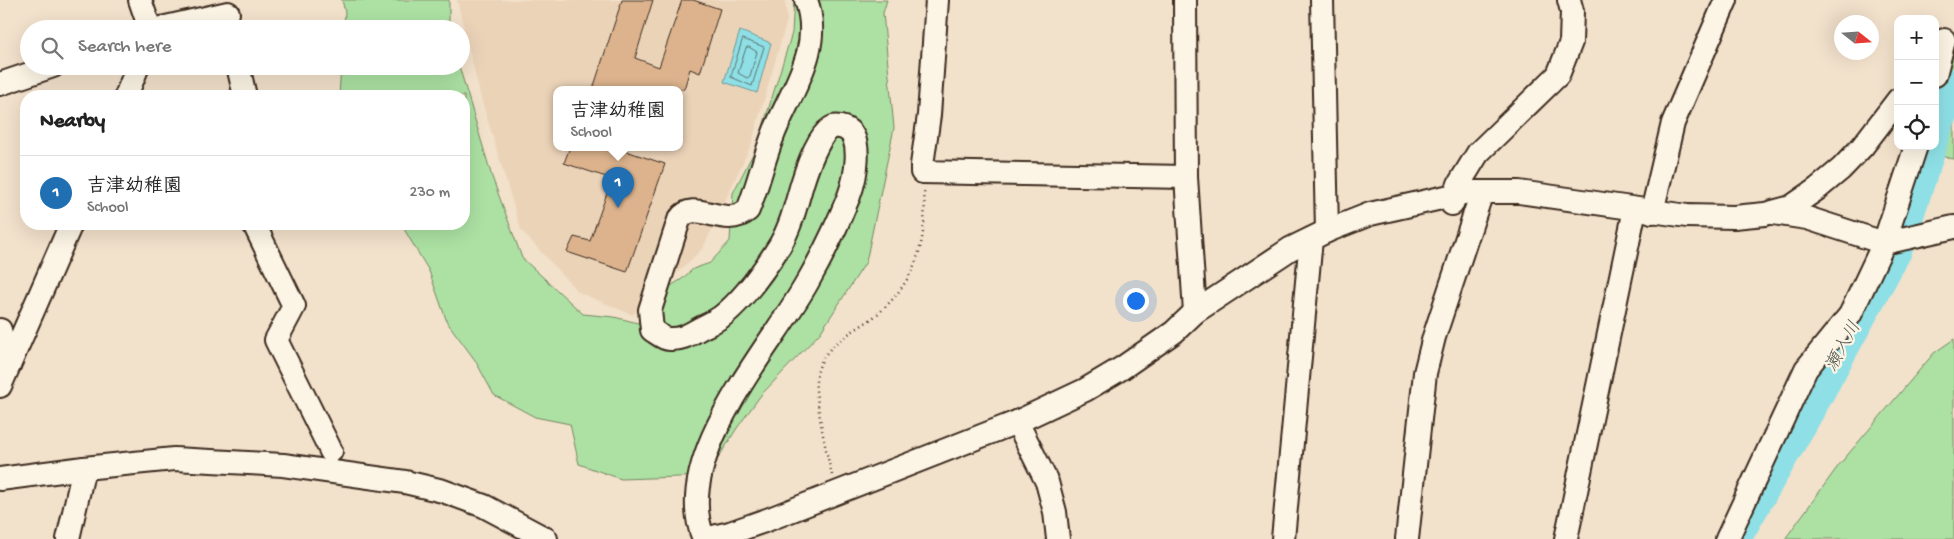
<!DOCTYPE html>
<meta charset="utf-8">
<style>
:root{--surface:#fff;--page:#f6f6f6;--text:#222;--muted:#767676;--line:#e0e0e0;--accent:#1f6fb2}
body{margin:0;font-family:"Gochi Hand","Klee One",sans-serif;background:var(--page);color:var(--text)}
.controls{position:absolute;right:15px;top:15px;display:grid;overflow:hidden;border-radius:10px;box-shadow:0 5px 20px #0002}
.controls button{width:45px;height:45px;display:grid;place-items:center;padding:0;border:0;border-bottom:1px solid var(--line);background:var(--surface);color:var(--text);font:25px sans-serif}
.compass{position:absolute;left:1834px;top:15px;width:45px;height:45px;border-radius:50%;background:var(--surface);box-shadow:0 5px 20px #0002;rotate:107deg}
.you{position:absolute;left:1135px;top:300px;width:18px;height:18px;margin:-12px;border:4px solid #fff;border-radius:50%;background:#1a73e8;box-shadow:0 0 0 8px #1a73e833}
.badge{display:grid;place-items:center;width:32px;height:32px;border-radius:50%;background:var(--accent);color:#fff;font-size:16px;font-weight:700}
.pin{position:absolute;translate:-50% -41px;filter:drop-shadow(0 1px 2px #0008)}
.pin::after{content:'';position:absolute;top:26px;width:18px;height:15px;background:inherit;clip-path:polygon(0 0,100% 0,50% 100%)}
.popup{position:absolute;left:553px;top:86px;width:130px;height:65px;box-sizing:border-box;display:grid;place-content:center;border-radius:10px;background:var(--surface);filter:drop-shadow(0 1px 4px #0005);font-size:16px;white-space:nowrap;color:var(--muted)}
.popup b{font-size:19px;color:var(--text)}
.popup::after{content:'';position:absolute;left:50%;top:100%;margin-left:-10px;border:10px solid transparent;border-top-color:var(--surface)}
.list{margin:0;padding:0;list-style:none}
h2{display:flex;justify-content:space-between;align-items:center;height:65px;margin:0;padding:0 20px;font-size:21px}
h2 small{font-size:16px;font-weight:400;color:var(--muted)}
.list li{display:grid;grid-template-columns:32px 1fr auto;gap:15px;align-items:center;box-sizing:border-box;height:75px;padding:0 20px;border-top:1px solid var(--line)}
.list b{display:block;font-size:19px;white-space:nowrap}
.list p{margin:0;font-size:16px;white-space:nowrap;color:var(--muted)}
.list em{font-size:16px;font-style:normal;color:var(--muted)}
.icon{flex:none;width:28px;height:28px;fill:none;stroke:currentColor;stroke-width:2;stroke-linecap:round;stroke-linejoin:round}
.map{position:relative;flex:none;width:1954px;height:539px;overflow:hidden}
.search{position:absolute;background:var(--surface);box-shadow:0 5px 20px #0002;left:20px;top:20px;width:450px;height:55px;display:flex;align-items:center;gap:12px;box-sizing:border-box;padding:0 18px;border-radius:28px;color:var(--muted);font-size:19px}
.panel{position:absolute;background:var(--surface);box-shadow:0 5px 20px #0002;left:20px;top:90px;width:450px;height:140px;border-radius:20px}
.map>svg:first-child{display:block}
.built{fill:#ebd3b8;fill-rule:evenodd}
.green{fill:#ace1a3;stroke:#748660}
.water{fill:#8ee0e6;stroke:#6d9796}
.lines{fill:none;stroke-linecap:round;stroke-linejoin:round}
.shore{stroke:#5c736e;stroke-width:1}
.river{stroke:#8ee0e6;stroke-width:28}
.building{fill:#dcb38d;stroke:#3b2a1e}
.minor-casing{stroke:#3b2a1e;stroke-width:26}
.path{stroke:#3b2a1e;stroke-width:2.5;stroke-dasharray:1 4;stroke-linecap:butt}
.minor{stroke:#fcf5e5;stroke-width:22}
.labels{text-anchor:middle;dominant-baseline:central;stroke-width:4.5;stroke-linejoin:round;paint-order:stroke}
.water-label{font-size:18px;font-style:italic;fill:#505850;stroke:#fcf5e5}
</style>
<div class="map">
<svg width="1954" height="539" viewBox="0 0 1954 539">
<rect width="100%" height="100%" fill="#f2e1cb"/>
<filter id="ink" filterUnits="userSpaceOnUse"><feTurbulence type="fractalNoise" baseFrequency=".02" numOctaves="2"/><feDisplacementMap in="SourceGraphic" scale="10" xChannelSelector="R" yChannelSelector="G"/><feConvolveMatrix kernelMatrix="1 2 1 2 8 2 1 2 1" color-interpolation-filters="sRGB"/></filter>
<g filter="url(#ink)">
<path class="built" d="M457 0H785L787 20 751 145 703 248 633 315 578 292 521 230 482 102ZM557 89H679V147H557Z"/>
<g class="green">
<path d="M342 0H449V29H344L345 12Z"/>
<path d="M794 0H887L883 13 894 128 866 262 820 333 761 395 737 428 707 476 621 479 579 464 570 424 535 417 494 395 475 360 447 322 429 271 401 224H464V96H339L341 66H459L492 177 522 258 583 314 614 317 638 323 669 287 682 279 693 269 710 263 730 241 733 193 757 146 792 33Z"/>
<path d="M1954 43V159L1922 152 1924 146H1935V108Z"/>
<path d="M1954 339V539H1785L1839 465 1934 353Z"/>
</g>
<path class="water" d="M740 31 771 43 757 93 724 82Z"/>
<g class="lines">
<g class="shore">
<path d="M743 39 764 47 752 86 731 77Z"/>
<path d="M749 47 757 52 750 76 747 78 738 73 746 48Z"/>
</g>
<g class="river">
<path d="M1935 138 1954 82"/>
<path d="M1737 539 1813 407 1898 251 1933 146"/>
</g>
</g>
<g class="building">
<path d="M622 0H653L635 58 659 67 682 0H693L720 9 700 73 690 69 684 89H593Z"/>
<path d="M570 147H614L665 164 627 272 567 252 574 237 590 241 612 179 564 163Z"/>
</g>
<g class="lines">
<g class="minor-casing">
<g id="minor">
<path d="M140 0 150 29"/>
<path d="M937 0 929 115 922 165V172L1186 177"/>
<path d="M1185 0 1186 177 1195 312"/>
<path d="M1322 0 1327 231"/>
<path d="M157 29 228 13"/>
<path d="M238 66 245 96"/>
<path d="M1935 75 1944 40"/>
<path d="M0 84 53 66"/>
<path d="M126 96 138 66"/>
<path d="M1452 204 1459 184 1478 153 1558 75 1571 42 1572 11 1569 0"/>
<path d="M1652 212 1673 123 1726 0"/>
<path d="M1773 213 1807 218 1884 243 1954 227"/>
<path d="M254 224 294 306 276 340 331 451"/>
<path d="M0 330 9 365"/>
<path d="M0 386 71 224"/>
<path d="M1017 422 1047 482 1055 512 1058 539"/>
<path d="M0 479 84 468 174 459 283 465 405 482 443 491 484 506 546 539"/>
<path d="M68 539 84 468"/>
<path d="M704 539C669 459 770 349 807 283 823 255 837 226 849 196 855 180 865 136 844 128 841 127 836 126 833 127 819 132 806 171 802 184 796 205 791 226 780 245 765 269 743 300 721 317 715 321 708 325 701 328 690 334 682 340 669 339 663 339 657 333 652 330L650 310 679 220C694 196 724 231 748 210 758 185 764 158 774 133 791 90 824 49 806 0"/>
<path d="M705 539 730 533 767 520 1017 422 1085 390 1122 368 1174 332 1195 312 1290 249 1327 231 1370 214 1468 192H1519L1687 216 1734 217 1765 214 1791 207 1817 189 1841 169 1862 147 1898 100"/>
<path d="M1283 539 1311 239"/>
<path d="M1407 539 1425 373 1434 337 1482 192"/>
<path d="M1566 539 1635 209"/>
<path d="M1727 539 1806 369 1850 315 1884 243 1916 146"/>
</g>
</g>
<path class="path" d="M832 475C826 451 821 428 818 404 817 397 815 388 816 381 820 341 857 333 881 311 919 276 927 238 924 190"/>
<use href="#minor" class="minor"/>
</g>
</g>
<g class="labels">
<g class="water-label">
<text transform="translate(1844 347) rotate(-61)">瀬入川</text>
</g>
</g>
</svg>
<div class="controls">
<button>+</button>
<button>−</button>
<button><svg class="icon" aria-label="locate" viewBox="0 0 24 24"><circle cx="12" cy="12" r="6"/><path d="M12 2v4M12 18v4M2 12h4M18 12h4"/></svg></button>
</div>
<svg class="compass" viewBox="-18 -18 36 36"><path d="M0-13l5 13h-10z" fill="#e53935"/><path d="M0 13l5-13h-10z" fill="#767676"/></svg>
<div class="you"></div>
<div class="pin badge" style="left:618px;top:208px">1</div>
<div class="popup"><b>吉津幼稚園</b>School</div>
<div class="search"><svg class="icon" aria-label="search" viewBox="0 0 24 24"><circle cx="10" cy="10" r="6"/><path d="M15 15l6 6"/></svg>Search here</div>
<section class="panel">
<h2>Nearby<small></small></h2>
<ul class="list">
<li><span class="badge">1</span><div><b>吉津幼稚園</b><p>School</p></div><em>230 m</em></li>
</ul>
</section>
</div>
